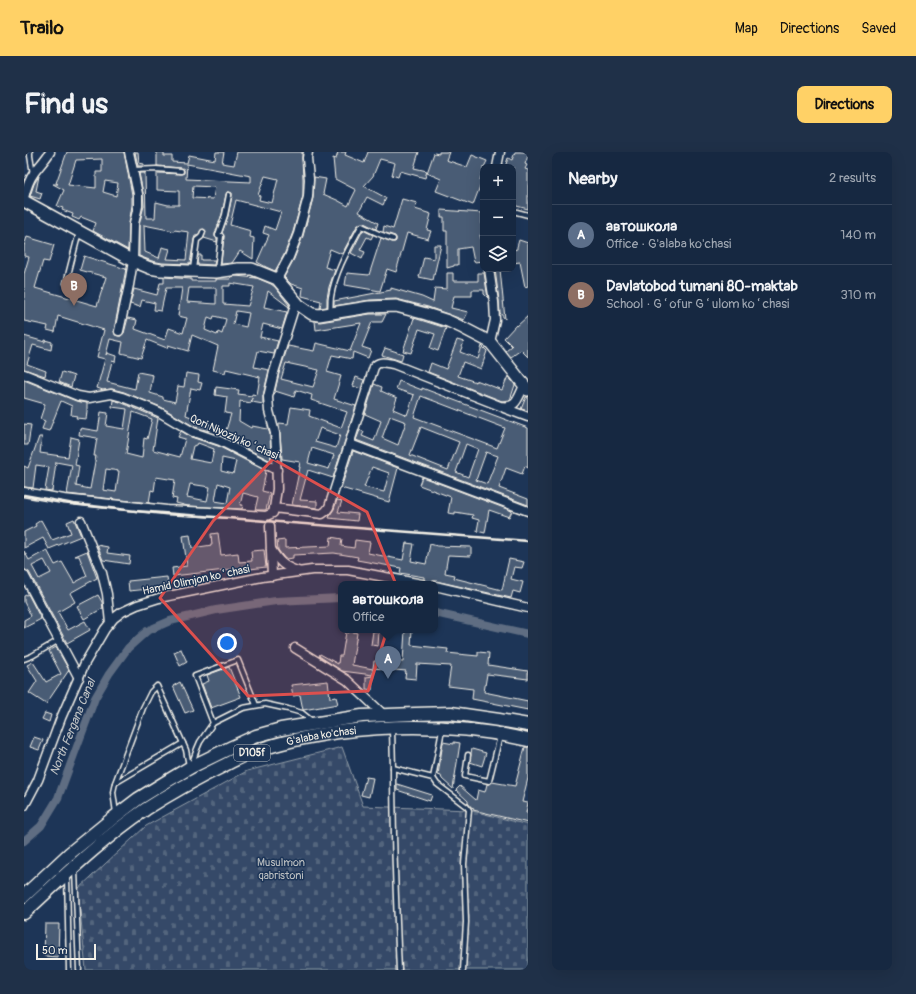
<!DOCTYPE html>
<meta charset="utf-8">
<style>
:root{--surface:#162841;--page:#1f3048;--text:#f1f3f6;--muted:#9ea6b1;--line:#35445a;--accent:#ffd166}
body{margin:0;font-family:Pangolin,sans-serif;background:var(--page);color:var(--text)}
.controls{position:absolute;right:12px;top:12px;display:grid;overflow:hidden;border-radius:8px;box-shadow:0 4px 16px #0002}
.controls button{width:36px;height:36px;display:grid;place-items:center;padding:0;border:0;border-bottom:1px solid var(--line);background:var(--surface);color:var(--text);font:20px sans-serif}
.scale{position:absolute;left:12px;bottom:10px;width:60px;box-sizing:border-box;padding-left:4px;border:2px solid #f4f1e8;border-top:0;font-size:11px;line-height:14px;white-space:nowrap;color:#f4f1e8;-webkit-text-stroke:3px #1d3557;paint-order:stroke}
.you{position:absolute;left:203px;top:491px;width:14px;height:14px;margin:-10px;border:3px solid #fff;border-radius:50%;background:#1a73e8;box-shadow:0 0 0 6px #1a73e833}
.badge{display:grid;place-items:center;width:26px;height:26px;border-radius:50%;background:var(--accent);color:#fff;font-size:13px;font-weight:700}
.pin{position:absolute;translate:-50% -33px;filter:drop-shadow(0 1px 2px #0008)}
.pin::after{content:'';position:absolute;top:21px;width:14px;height:12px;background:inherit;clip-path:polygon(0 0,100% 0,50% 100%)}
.popup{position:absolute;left:314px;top:429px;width:100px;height:52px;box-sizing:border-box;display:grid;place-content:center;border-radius:8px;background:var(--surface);filter:drop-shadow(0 1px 3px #0005);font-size:13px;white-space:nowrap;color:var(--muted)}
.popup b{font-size:15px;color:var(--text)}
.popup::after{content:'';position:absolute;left:50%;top:100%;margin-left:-8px;border:8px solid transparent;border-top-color:var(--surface)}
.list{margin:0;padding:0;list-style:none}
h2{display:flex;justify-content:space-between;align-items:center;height:52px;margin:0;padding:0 16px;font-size:17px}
h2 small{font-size:13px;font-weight:400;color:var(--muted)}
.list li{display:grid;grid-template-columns:26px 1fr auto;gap:12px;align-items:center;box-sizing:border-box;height:60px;padding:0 16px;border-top:1px solid var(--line)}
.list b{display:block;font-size:15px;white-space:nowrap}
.list p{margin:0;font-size:13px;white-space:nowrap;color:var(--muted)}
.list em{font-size:13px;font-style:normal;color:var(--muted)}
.icon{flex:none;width:22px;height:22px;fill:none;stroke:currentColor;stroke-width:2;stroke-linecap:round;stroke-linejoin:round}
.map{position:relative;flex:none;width:504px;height:818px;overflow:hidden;border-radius:8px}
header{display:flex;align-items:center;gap:24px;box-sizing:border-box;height:56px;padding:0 20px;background:var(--accent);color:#111}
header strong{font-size:19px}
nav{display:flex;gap:22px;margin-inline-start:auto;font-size:14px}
.intro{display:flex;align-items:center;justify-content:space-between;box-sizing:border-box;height:96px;padding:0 24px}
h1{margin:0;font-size:28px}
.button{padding:10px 18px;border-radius:8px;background:var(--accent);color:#111;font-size:14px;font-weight:700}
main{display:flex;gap:24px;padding:0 24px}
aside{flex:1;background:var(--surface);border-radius:8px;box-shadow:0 4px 16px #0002}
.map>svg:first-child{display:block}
.cemetery{fill:url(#cemetery-stones);stroke:#949ea8}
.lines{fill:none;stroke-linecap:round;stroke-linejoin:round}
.canal{stroke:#5e6d82;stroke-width:8}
.building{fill:#485b74;stroke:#f4f1e8;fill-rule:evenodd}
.lane-casing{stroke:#f4f1e8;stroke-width:7}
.street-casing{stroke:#f4f1e8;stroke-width:11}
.secondary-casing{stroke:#f4f1e8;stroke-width:14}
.primary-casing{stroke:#f4f1e8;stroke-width:15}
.lane{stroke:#1d3557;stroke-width:4}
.street{stroke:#1d3557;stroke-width:8}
.secondary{stroke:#1d3557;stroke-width:11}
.primary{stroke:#1d3557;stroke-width:12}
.rail{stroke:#f4f1e8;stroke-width:2.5}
.marked{fill:#dc504e;fill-opacity:0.2;stroke:#dc504e;stroke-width:3;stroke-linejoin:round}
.labels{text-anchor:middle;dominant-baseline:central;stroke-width:3;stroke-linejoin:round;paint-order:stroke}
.shield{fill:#1d3557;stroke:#b4b9bc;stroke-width:1}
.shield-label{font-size:10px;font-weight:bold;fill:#f4f1e8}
.street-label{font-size:11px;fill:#f4f1e8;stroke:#1d3557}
.park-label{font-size:11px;fill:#bbbfc1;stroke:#1d3557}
.water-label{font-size:12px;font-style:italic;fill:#c0c3c4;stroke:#1d3557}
</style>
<header>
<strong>Trailo</strong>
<nav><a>Map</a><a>Directions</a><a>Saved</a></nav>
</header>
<div class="intro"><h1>Find us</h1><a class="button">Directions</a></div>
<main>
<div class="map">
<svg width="504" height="818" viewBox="0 0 504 818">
<defs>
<pattern id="cemetery-stones" width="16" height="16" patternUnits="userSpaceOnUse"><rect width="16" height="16" fill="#354a67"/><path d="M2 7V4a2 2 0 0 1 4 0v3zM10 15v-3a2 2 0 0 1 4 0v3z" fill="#53657d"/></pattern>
</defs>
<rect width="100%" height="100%" fill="#1d3557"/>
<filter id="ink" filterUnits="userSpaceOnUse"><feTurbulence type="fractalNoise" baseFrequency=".025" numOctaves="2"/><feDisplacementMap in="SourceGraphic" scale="8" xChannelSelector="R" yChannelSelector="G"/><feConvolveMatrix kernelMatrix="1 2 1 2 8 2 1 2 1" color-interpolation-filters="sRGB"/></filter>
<g filter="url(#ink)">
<path class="cemetery" d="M318 595 339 654 445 658 504 673V818H62L54 737 122 674 223 619Z"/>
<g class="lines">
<g class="canal">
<path d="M411 461 504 482"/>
<path d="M0 689 17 674 34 646 71 546 85 522 104 496 123 479 146 469 192 458 252 449 317 446"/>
</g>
</g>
<g class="building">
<path d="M43 0H100L108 43V53L105 72 104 98 69 79 72 71 57 65 55 68 48 65 49 62 38 58 39 56 33 54 40 38 29 32H34L32 31ZM78 7V20H72V36L44 33 52 8ZM81 29 94 31 92 44 79 40Z"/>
<path d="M111 0H114L115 11 120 12V14H114Z"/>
<path d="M133 0H140V4H148V10L163 11 165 3 191 8 192 0H200L198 11 210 13 213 0H278V7L279 27V44L269 80 260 103 251 119 242 115 233 110 245 83 239 81 241 74 251 78 257 60 212 48 206 73 227 79 226 85 230 86 229 107 216 99 208 111 197 112 200 84 198 81 204 64 208 44V41L205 40H203L202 42 198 62 191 82V85L193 86V90L180 86 182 79 180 77 177 78 174 83 172 84H171L170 87 166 112 138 111 128 109 115 104V73L120 54 119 41 115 21H121L122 66H131L132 50 144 53H155V39L133 38V21L157 22 160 21V18L157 16 133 14ZM163 12 227 24V30L162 27ZM241 24 254 27 248 51 235 48 236 44 234 43ZM169 34 191 35 189 47 168 46ZM120 73 150 79V78L165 80 162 108 143 107 146 97 138 95 135 106 121 100Z"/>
<path d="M314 0H322L321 3 340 11 344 0H395L390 16 403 19 401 26 376 19 374 25 368 23 371 11 356 7 349 24 340 34 362 46 359 53 343 45 335 60 354 71 352 77 340 71 336 72 333 74 318 102 306 97 301 115 311 118 305 135 303 146V155L296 156 297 149 278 144 279 136 267 132 260 125 270 107 279 84 289 46 290 25 302 27 299 42 313 48 324 54 332 38 311 27 309 6 312 7Z"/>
<path d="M415 0H425L422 8 443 15 448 3 463 9 460 15H459V19L456 28 458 29 449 53 412 39 417 27 403 21 410 1 415 2Z"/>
<path d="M491 0H504V4L501 12 503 13 501 17 504 18V57L489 53V15H481L484 6 488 8Z"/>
<path d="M15 24 12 39 18 41 16 47 6 44 10 32Z"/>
<path d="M378 47 393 51 391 57 407 62 403 78 407 79 404 87 383 81 372 120 363 117 356 139 321 133 323 121 345 123 357 86 368 90H371L372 89V86L371 84 359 80 360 74 369 77Z"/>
<path d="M417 58 458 61V83H456L459 96V109L450 110 447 95 434 97V113H430V114L423 116V79H420V65H417Z"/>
<path d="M339 78 349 83 347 87 343 85 336 98 341 100 338 107 327 101Z"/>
<path d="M3 85 30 93 25 110 19 109 11 136 73 154 82 125 56 118 60 104 102 117 90 178 91 183 94 184H97L100 181 104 166 113 168 111 177 141 188 145 176 159 181 163 166 154 164 158 136H142L137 159 130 158 131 151 118 148 116 155 106 152 110 137 133 143 136 131H140V125L167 127V129H192V127H206L207 125 211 124 233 126 247 132 251 135 265 153V155L244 139 240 155 263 160 258 177 239 172 236 185 254 189 250 202 234 199 230 215 245 218 239 244V252L228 250V246L227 251 216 249 215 269 227 276 228 274 244 277 246 282 247 309 200 285 207 262 201 261 203 245 191 243 192 235 215 238 214 242 228 244V242L233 243 236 225 202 217 201 221 189 218 194 194 168 183 164 199 144 193 143 196 123 188 117 206 97 201 99 190 86 187 82 203 83 201 92 204 91 210 88 209 83 230 111 237 114 220 129 223 126 241 139 245V247L151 250 154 234 160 235 162 221 175 223 174 230 178 231 176 238 167 236 162 263 186 272 185 279 171 275 137 255 100 240 88 237 79 238 73 236 81 207 73 205 80 178 34 164 31 180 23 178 24 174 0 169V122L5 105 0 104V94ZM206 131 230 135 224 154 199 152V134H206ZM165 136H192V152L163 150ZM212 159 225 161 222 175 209 172ZM190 164 202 167 198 182 194 180 193 183 181 178 184 165 189 167Z"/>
<path d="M495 88 504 91V134L501 135 496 110 489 111V98L493 97V95Z"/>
<path d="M410 93H417L409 128 395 125 400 105 410 107Z"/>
<path d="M174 103H177V108H191L190 113 173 112Z"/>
<path d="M471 117H476L481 167 476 161 475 149Z"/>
<path d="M423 121H429V129H454V121H460L464 146 460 142V138H448V144H430L427 156 444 160 440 168 404 155 372 147 346 148 310 154V149L367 138V136L398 145 409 150 411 136 423 137Z"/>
<path d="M346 162H362L358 170H348L338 195 347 198 344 206 329 200 328 207 308 203 303 220 317 224 310 247 332 254 309 326 284 318 276 348 293 349V356L268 353 276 315H275L276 310 258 307 256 281 255 273V271L264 272 267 255 286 258 285 264 317 276 323 260 287 248 288 243 272 238 270 245 251 239 255 221 264 194 290 199 292 191 326 199 337 171 292 178 291 169 296 170ZM262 211 295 218 289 235 257 227ZM296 276 316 283 312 296 291 290ZM288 296 310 303 305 317 284 311Z"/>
<path d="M504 164V205L497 198 487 205 482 199 488 194 480 186 492 173 493 174Z"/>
<path d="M390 166 422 176 414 199 406 196 411 182 395 177 387 201 379 199Z"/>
<path d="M0 184 21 190V188L28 190 27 198 9 193 3 212 22 219 21 224 0 217Z"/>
<path d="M433 188 440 190 436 200 454 207 458 194 463 199 457 217 439 210 434 224 452 230V228L478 238 484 224 491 233 486 248 478 249 404 220 407 211 422 217Z"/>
<path d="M361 196 379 202 377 209 358 203Z"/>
<path d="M38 220 50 224 47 235 35 230Z"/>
<path d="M332 225 340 228 337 237 329 234Z"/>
<path d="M0 228 52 249 63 251V259L62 267 52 266 53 264 47 263 48 254 37 249 25 279 18 277 21 269 16 267 21 252 0 246Z"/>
<path d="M375 229 398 238V236L504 276V316L501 314 498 322 482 316 475 336 504 347V353L332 288 336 278 340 280 338 284 350 289 357 269 341 262 350 232 358 235 357 239 373 246 369 257 383 263 390 243 372 237ZM397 244 481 276 473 296 390 265ZM366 264 382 270 374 293 358 286ZM397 275 435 290 424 318 386 303ZM442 292 454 297 444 325 432 320ZM462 300 474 304 463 332 452 328Z"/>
<path d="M502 245H504V259L497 257Z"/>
<path d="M89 248 96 250 134 266 129 298 156 305 161 287 154 285 157 279 167 285 194 294 242 319 238 339 246 341 242 358H231L234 345 219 341 216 353H219L218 357 164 354 152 351 153 347 148 346 151 328 132 325 130 339 127 338 125 351 43 342 48 313 32 310 28 339 21 338 25 315 12 313 9 336 0 335V314L4 316 15 285H18L16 301 44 305 47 285 55 287 51 313 55 314 52 334 66 337 72 304H70L73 286 55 283 56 276 74 279 77 260 84 261 82 274 100 277 103 257 88 255ZM109 260 128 267 123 287 120 286 118 306 102 302ZM174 291 190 297 187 311 166 307 169 294 173 293ZM198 306 212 309 209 322 197 319ZM82 317 95 319 92 340 79 338ZM194 331 206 335 203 351 191 349ZM166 332 186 335 183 349 163 345Z"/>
<path d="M0 272 7 273 4 293H0Z"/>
<path d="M329 299 374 316 365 350 317 336ZM348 315 365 321 360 340 340 335Z"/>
<path d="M398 325 488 359 485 365 465 358 461 381 453 379 455 368 448 366 449 363 431 360V362L424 361 427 345 395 333Z"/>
<path d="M313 348 318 349 314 360 334 362 333 369 305 366 306 363 310 357Z"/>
<path d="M50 367 57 384 25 397 19 386 0 396V380L12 374 11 372 17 368 28 388 47 381 43 370Z"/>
<path d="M194 381 197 403 214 401 215 410 228 409 227 399 240 398 242 415 210 419V417L149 424 148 416 163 414 159 384 166 383 168 396 188 393 187 382Z"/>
<path d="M307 385 318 387 317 394 330 396 331 388 346 390 344 401 379 408 382 391 390 392 387 409 402 412 406 392 413 394 447 395V404L424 403 421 421 431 423 430 426 478 438 485 407 500 410 498 416 490 415 487 427 499 430 496 441 489 439 487 446 412 429H409L407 430H403L400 427V425L376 421 377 416 333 408 334 405 310 401 269 403V406L261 407 254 398 253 389 261 388V396L306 394Z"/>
<path d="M73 393 84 395 83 401 106 404 105 412 79 408Z"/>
<path d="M23 398 31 413 38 410 50 431 63 424 55 404H51L63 399 73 426 46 441 51 450 34 460 44 478 61 469 66 478 43 491 5 420 1 418 0 416V399L5 408ZM20 408 27 421 15 427 8 414Z"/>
<path d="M143 425 144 435 105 439 104 429Z"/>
<path d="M4 442 17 467 0 476V468L7 464 0 450V444Z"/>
<path d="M74 443 78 450 79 456 60 467 53 454Z"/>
<path d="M381 478H388L387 493 424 497 423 501 454 504V500L465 501 464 513 504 519V527L463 522 460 540 504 549V558L448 547 449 537 424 534 427 514 393 512 392 527 381 526 382 519 349 516 350 509 379 510Z"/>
<path d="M325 479 333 481 328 513 349 517V523L318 519 295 504 296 502 314 512 315 504H318L322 480 325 481Z"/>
<path d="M349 479H355L354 494 347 493Z"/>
<path d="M32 495 45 518 22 552 5 541 13 529 3 513 9 510 22 530 37 522 25 499Z"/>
<path d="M157 497 163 510 156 514 150 500Z"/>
<path d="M205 515 217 545 187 556 178 532 185 529 183 523Z"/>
<path d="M349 524 348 538 342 537V525Z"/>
<path d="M304 529 306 546 312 545 314 552 279 558 276 543 269 544 267 533Z"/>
<path d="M156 530 169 558 161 561 149 534Z"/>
<path d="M21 561 27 563 25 570 18 567Z"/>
<path d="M10 585 19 588 15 598 6 595Z"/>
<path d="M419 590 430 592V590L436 591 429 637 418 627 417 624 414 623Z"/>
<path d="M501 595H504V626L498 650 504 651 502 661H504V671L449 658 450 656 447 655 444 651V649L432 638 436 634 452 648 454 638 461 640 463 632H466L468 630 491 634Z"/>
<path d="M448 597 462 601 458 614 446 610 447 601Z"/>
<path d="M342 625 349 626 345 645 337 643Z"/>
<path d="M373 632 408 643 406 649 373 638Z"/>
<path d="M21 772H35L34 805 20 804Z"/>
</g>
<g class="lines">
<g class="lane-casing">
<g id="lane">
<path d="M6 0V4L9 22"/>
<path d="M109 18 132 17 157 19"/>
<path d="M489 59 504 63"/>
<path d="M169 117 173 88 177 85 179 80"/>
<path d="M193 118 197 84 194 83 201 63 205 43"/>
<path d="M42 131 55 80"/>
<path d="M306 160C307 155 306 150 307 145 311 120 324 98 336 76L338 74 340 75 355 82 369 87"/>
<path d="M0 507 8 504 35 488"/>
<path d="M189 571 171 524 214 508 232 553"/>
<path d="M368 577 369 616 409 626 418 578"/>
<path d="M444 603 441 624 465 629 476 584"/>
<path d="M168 611 173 597 176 590 189 571 219 556 241 552 264 557 278 561 288 569"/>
<path d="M369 616C369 683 372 751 375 818"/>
<path d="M409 626 413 632 443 655 445 658 440 712 442 770 439 818"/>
<path d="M91 631 119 556 127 540 133 534 162 598 165 614"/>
<path d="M92 661 89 640 91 631 159 591"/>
<path d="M51 718 55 818"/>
<path d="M43 723 45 818"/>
</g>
</g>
<g class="street-casing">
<g id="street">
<path d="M473 15 476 0"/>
<path d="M0 46C2 37 5 28 10 21 15 14 21 8 26 0"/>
<path d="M465 117 470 150 471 168 466 190"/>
<path d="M253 127 265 105 274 82 284 45 285 27 283 6 284 0"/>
<path d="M272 150 250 220 244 245 245 259 251 281 252 297 253 337 250 356 298 362 302 359 305 355 350 215C355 208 362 211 369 212L476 254C493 257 493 247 500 234"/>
<path d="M95 179 105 133 109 109 110 72 114 54V42L105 0"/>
<path d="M0 222 54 244 65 246 87 242 98 245 121 254 135 260 169 280 196 289 253 318"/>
<path d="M480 256 504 265"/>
<path d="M326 292 504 359"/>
<path d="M0 340 40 347 143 358 185 360 242 364 249 361 250 356"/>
<path d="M57 369 78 421 83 442 86 471"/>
<path d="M246 374 248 424"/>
<path d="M247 397C255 410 260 415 274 419"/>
<path d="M0 423 55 526"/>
<path d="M411 434 504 456"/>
<path d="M271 496 323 528 360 563"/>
<path d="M0 654 4 647 14 628 37 566 61 511 81 477 90 466 98 460 113 453 135 446 238 425 288 418H324L398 432"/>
</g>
</g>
<g class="secondary-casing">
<path id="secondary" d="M0 49 109 109 126 116 137 118 192 120 214 117H228L253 127 275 153 288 162 295 163 345 155 372 154 402 162 424 169 439 176 466 190 504 238"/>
</g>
<g class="primary-casing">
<g id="primary">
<path d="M0 744 46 701 89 666 114 647 140 631 167 615 208 595 232 584 257 577 338 564 391 562 427 561 475 568 504 573"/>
<path id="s1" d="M0 761C39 725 78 687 122 657 147 641 172 627 199 614 210 608 222 602 235 598 260 589 288 584 314 580 378 572 441 573 504 588"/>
</g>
</g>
<use href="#lane" class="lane"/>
<use href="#street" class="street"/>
<use href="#secondary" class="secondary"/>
<use href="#primary" class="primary"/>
<path class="rail" d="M0 343 50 352 112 359 504 389"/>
</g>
</g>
<path class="marked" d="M249 307 343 360 375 440 344 539 224 544 136 446 189 369Z"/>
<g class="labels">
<rect class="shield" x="210" y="593" width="36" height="16" rx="3"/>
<g class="shield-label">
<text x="228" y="601">D105f</text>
</g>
<g class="street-label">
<text transform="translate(210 285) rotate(24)">Qori Niyoziy koʻchasi</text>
<text transform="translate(172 428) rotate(-12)">Hamid Olimjon koʻchasi</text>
<text stroke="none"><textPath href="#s1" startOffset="352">G'alaba ko'chasi</textPath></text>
</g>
<g class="park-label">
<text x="257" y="710">Musulmon<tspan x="257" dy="13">qabristoni</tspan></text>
</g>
<g class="water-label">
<text transform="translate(49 575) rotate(-68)">North Fergana Canal</text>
</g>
</g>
</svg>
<div class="controls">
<button>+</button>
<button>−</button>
<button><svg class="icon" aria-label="layers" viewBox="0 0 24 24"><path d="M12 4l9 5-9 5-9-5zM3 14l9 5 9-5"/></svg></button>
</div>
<div class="scale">50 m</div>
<div class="you"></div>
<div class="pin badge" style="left:364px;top:527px;background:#5c6f8a">A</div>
<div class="popup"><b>автошкола</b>Office</div>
<div class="pin badge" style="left:50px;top:154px;background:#8d6e63">B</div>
</div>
<aside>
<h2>Nearby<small>2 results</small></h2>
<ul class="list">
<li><span class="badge" style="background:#5c6f8a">A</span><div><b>автошкола</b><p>Office · G'alaba ko'chasi</p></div><em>140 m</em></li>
<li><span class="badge" style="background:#8d6e63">B</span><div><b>Davlatobod tumani 80-maktab</b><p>School · Gʻofur Gʻulom koʻchasi</p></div><em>310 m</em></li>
</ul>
</aside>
</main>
